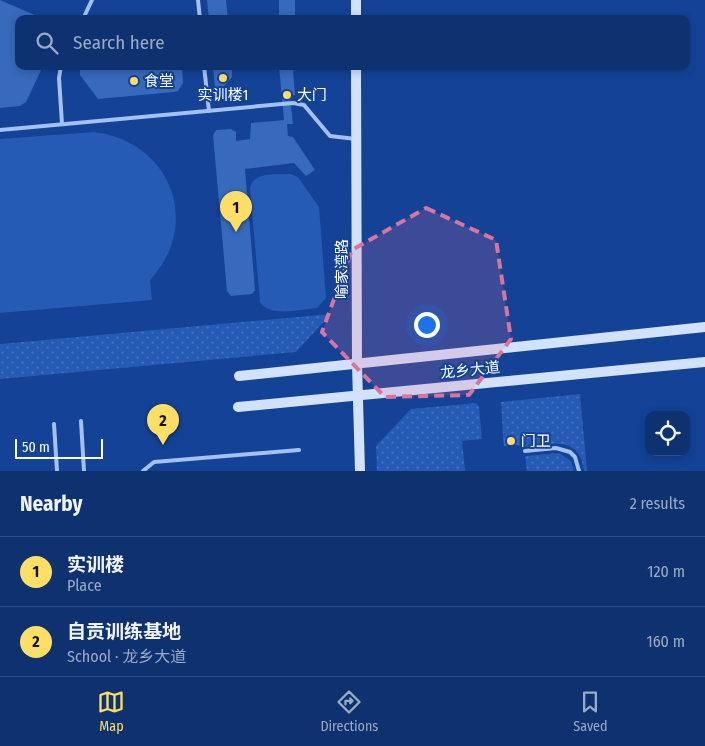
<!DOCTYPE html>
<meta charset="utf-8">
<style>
:root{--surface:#0e3270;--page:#173a75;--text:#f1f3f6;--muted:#9baac3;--line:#2e4d83;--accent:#ffde65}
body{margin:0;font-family:"Fira Sans Condensed","Noto Sans SC",sans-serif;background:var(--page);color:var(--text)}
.controls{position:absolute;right:15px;bottom:15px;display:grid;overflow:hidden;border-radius:10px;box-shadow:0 2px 8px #0003}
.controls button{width:45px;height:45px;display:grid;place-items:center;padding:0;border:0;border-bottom:1px solid var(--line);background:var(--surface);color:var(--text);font:25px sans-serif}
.scale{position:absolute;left:15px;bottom:12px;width:88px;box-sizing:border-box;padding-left:5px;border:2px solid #fff;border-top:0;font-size:14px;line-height:18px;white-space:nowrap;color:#fff;-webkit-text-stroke:4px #134296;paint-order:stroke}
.you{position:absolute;left:426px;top:324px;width:18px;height:18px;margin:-12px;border:4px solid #fff;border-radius:50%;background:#1a73e8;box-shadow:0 0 0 8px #1a73e833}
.badge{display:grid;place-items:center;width:32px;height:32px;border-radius:50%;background:var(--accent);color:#111;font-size:16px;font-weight:700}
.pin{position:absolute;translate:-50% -41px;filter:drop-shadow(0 1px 2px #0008)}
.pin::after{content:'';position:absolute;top:26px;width:18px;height:15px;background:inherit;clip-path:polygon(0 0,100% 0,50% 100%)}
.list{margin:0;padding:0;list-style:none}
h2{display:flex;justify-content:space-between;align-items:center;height:65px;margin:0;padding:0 20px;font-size:21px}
h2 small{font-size:16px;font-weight:400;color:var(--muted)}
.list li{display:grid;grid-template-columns:32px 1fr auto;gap:15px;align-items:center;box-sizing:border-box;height:70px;padding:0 20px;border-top:1px solid var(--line)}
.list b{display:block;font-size:19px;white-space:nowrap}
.list p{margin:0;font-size:16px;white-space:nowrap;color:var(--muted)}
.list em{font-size:16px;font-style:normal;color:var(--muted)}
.icon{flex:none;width:28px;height:28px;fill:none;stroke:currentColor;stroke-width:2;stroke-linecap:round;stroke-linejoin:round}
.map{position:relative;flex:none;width:705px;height:471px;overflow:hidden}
.search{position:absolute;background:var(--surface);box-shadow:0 2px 8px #0003;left:15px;right:15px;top:15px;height:55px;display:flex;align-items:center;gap:12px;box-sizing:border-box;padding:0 18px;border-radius:10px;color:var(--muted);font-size:19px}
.sheet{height:205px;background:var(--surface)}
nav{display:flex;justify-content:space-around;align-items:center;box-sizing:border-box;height:70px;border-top:1px solid var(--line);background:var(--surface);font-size:14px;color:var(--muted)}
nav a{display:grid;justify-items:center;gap:2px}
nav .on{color:var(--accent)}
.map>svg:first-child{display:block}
.grass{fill:url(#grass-dots)}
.pitch{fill:#265bb5}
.building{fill:#3769bc}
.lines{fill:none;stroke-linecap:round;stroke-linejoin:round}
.lane{stroke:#a3c1f2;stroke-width:4}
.secondary{stroke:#d2e1fc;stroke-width:10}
.marked{fill:#da749d;fill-opacity:0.2;stroke:#da749d;stroke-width:4;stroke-dasharray:10 6;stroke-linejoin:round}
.poi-dot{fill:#ffde65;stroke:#134296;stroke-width:2}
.labels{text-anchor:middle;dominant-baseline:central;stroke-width:4;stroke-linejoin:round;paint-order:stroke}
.poi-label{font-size:15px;fill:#fff;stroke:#134296;text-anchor:start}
.street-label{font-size:15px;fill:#fff;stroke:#134296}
</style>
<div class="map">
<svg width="705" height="471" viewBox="0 0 705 471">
<defs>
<pattern id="grass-dots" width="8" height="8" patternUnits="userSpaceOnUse" patternTransform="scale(1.25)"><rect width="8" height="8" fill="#265bb5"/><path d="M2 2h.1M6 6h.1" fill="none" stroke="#4774c0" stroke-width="1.8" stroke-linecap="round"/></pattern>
</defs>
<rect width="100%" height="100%" fill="#134296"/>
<g class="grass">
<path d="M331 314 296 352 0 379V344Z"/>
<path d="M580 394 587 471H584C580 435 550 444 524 447L523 444 519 445 518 436 503 438 501 402Z"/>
<path d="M476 403 479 407 482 439 462 441 465 471H377L376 446 411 409Z"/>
<path d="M559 453 571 461 574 471H527L525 456Z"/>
</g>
<g class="pitch">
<path d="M94 132C170 141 203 223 150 280L152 300 0 313V139Z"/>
<path d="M290 174 298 177 319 207 326 298 317 308C301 309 269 318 260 302L250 189C253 171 276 175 290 174Z"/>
</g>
<g class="building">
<path d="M0 0 44 19H19V66H43L26 102 20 106 0 108Z"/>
<path d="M207 0H226L228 19H209Z"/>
<rect x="279" y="0" width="16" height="19"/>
<path d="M80 66H182L183 83 178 91 174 92 98 99 80 75Z"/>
<path d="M213 66H232V77L220 91 215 88Z"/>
<path d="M279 66H295V70L293 71 295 95 290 96 293 124H287L288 136 293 137 315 170 306 176 294 163 245 169 255 290 252 294 231 296 227 291 213 135 216 130 231 129 236 132V141L250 139 251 123 284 120Z"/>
<path d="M518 436 519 445 504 446 503 438Z"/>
</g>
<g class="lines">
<g class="lane">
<path d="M198 0 200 19"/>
<path d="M83 19 92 0"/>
<path d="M61 66 59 78 62 124"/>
<path d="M204 66 209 111"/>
<path d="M0 130 293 103 304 105 330 136 356 139"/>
<path d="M81 421 84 471"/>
<path d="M54 424 57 471"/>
<path d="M525 451 556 448 570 452 575 457 579 471"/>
<path d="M143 471 154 462 299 450"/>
</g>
<g class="secondary">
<path d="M356 0V19"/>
<path d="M356 66 357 364 360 471"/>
<path d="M239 376 705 327"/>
<path d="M238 407 705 362"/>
</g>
</g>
<path class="marked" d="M426 208 496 240 511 339 469 395 385 397 322 332 352 250Z"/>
<g class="poi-dot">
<circle cx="223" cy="78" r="5"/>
<circle cx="134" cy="81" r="5"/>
<circle cx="287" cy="95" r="5"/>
<circle cx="511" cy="441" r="5"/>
</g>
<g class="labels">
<g class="poi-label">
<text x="144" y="81">食堂</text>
<text x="223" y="95" text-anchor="middle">实训楼1</text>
<text x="297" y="95">大门</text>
<text x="521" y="441">门卫</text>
</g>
<g class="street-label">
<text transform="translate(342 269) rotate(-90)">喻家湾路</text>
<text transform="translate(470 370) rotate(-6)">龙乡大道</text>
</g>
</g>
</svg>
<div class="controls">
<button><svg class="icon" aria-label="locate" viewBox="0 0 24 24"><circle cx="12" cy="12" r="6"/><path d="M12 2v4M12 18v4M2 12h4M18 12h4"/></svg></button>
</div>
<div class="scale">50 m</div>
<div class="you"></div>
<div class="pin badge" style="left:236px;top:232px">1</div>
<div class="pin badge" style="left:163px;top:445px">2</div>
<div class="search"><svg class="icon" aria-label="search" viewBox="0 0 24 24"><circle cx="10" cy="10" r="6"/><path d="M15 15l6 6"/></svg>Search here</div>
</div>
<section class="sheet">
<h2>Nearby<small>2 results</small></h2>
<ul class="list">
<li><span class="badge">1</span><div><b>实训楼</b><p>Place</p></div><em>120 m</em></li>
<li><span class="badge">2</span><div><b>自贡训练基地</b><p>School · 龙乡大道</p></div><em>160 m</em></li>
</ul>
</section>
<nav>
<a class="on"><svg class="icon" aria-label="map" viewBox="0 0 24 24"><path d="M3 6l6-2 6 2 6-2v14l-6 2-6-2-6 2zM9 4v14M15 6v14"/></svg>Map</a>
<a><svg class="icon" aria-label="directions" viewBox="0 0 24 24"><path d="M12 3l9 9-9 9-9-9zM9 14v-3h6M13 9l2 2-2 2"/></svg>Directions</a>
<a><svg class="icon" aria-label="saved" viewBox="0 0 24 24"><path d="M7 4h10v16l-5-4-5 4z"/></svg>Saved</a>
</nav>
